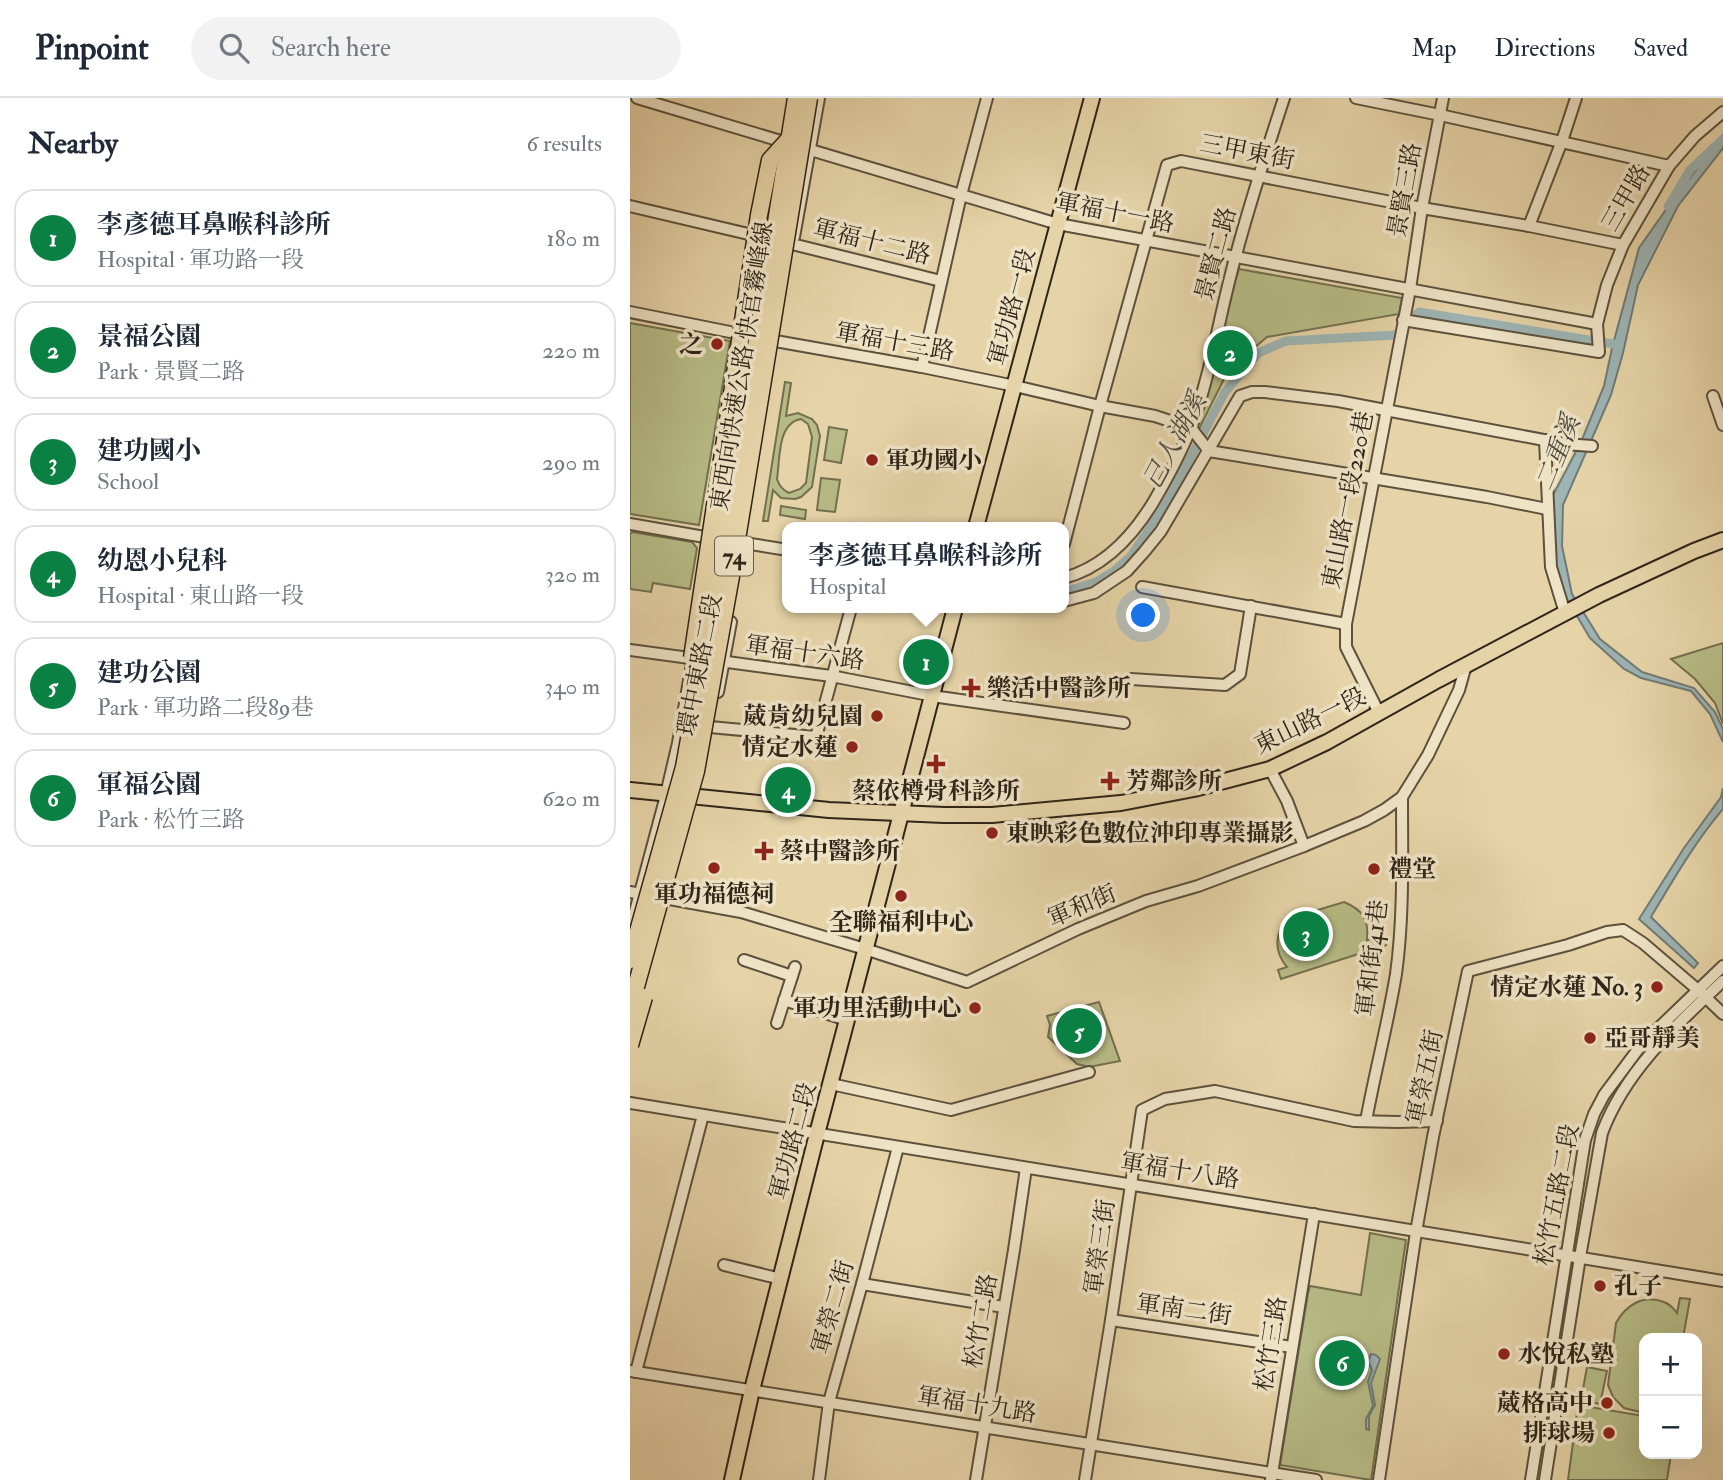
<!DOCTYPE html>
<meta charset="utf-8">
<style>
:root{--surface:#fff;--page:#f2f2f3;--text:#1f2937;--muted:#747a83;--line:#e0e1e3;--accent:#0b8043}
body{margin:0;font-family:"IM FELL Double Pica","Noto Serif TC",serif;background:var(--page);color:var(--text)}
.controls{position:absolute;right:21px;bottom:21px;display:grid;overflow:hidden;border-radius:14px;box-shadow:0 7px 28px #0002}
.controls button{width:63px;height:63px;display:grid;place-items:center;padding:0;border:0;border-bottom:2px solid var(--line);background:var(--surface);color:var(--text);font:35px sans-serif}
.you{position:absolute;left:514px;top:518px;width:24px;height:24px;margin:-18px;border:5px solid #fff;border-radius:50%;background:#1a73e8;box-shadow:0 0 0 10px #1a73e833}
.badge{display:grid;place-items:center;width:46px;height:46px;border-radius:50%;background:var(--accent);color:#fff;font-size:23px;font-weight:700}
.pin{position:absolute;translate:-50% -50%;border:4px solid #fff;box-shadow:0 2px 7px #0006}
.popup{position:absolute;left:152px;top:424px;width:287px;height:91px;box-sizing:border-box;display:grid;place-content:center;border-radius:14px;background:var(--surface);filter:drop-shadow(0 2px 5px #0005);font-size:23px;white-space:nowrap;color:var(--muted)}
.popup b{font-size:26px;color:var(--text)}
.popup::after{content:'';position:absolute;left:50%;top:100%;margin-left:-14px;border:14px solid transparent;border-top-color:var(--surface)}
.list{margin:0;padding:0;list-style:none}
h2{display:flex;justify-content:space-between;align-items:center;height:91px;margin:0;padding:0 28px;font-size:30px}
h2 small{font-size:23px;font-weight:400;color:var(--muted)}
.list li{display:grid;grid-template-columns:46px 1fr auto;gap:21px;align-items:center;box-sizing:border-box;height:98px;margin:0 14px 14px;padding:0 14px;border:2px solid var(--line);border-radius:21px}
.list b{display:block;font-size:26px;white-space:nowrap}
.list p{margin:0;font-size:23px;white-space:nowrap;color:var(--muted)}
.list em{font-size:23px;font-style:normal;color:var(--muted)}
.icon{flex:none;width:38px;height:38px;fill:none;stroke:currentColor;stroke-width:2;stroke-linecap:round;stroke-linejoin:round}
.map{position:relative;flex:none;width:1093px;height:1382px;overflow:hidden}
header{display:flex;align-items:center;gap:42px;box-sizing:border-box;height:98px;padding:0 35px;background:var(--surface);border-bottom:2px solid var(--line)}
header strong{font-size:33px}
nav{display:flex;gap:38px;margin-inline-start:auto;font-size:24px}
.search{width:490px;height:63px;background:var(--page);display:flex;align-items:center;gap:18px;box-sizing:border-box;padding:0 24px;border-radius:38px;color:var(--muted);font-size:26px}
main{display:flex}
aside{flex:1;background:var(--surface)}
.map>svg:first-child{display:block}
.green{fill:#b7bc86;stroke:#737050;stroke-width:2;fill-rule:evenodd}
.water{fill:#9db5b5;stroke:#717b77;stroke-width:2}
.lines{fill:none;stroke-linecap:round;stroke-linejoin:round}
.canal{stroke:#9db5b5;stroke-width:9}
.minor-casing{stroke:#5d513d;stroke-width:14}
.major-casing{stroke:#2f2519;stroke-width:18}
.minor{stroke:#efe3c6;stroke-width:10}
.major{stroke:#e6d4a8;stroke-width:14}
.highway-bridge-casing{stroke:#2f2519;stroke-width:19;stroke-linecap:butt}
.highway-bridge{stroke:#e6d4a8;stroke-width:16}
.poi-dot{fill:#8f2418;stroke:#efe3c6;stroke-width:2.5}
.labels{text-anchor:middle;dominant-baseline:central;stroke-width:7;stroke-linejoin:round;paint-order:stroke}
.shield{fill:#efe3c6;stroke:#695e4d;stroke-width:2}
.shield-label{font-size:23px;font-weight:bold;fill:#2f2519}
.street-label{font-size:24px;fill:#2f2519;stroke:#efe3c6}
.poi-label{font-size:24px;font-weight:bold;fill:#2f2519;stroke:#efe3c6;text-anchor:start}
.water-label{font-size:26px;font-style:italic;fill:#4a4940;stroke:#efe3c6}
</style>
<header>
<strong>Pinpoint</strong>
<div class="search"><svg class="icon" aria-label="search" viewBox="0 0 24 24"><circle cx="10" cy="10" r="6"/><path d="M15 15l6 6"/></svg>Search here</div>
<nav><a>Map</a><a>Directions</a><a>Saved</a></nav>
</header>
<main>
<aside>
<h2>Nearby<small>6 results</small></h2>
<ul class="list">
<li><span class="badge">1</span><div><b>李彥德耳鼻喉科診所</b><p>Hospital · 軍功路一段</p></div><em>180 m</em></li>
<li><span class="badge">2</span><div><b>景福公園</b><p>Park · 景賢二路</p></div><em>220 m</em></li>
<li><span class="badge">3</span><div><b>建功國小</b><p>School</p></div><em>290 m</em></li>
<li><span class="badge">4</span><div><b>幼恩小兒科</b><p>Hospital · 東山路一段</p></div><em>320 m</em></li>
<li><span class="badge">5</span><div><b>建功公園</b><p>Park · 軍功路二段89巷</p></div><em>340 m</em></li>
<li><span class="badge">6</span><div><b>軍福公園</b><p>Park · 松竹三路</p></div><em>620 m</em></li>
</ul>
</aside>
<div class="map">
<svg width="1093" height="1382" viewBox="0 0 1093 1382">
<rect width="100%" height="100%" fill="#e6d4a8"/>
<filter id="stains"><feTurbulence type="fractalNoise" baseFrequency=".00286" numOctaves="4"/><feColorMatrix values="0 0 0 0 .2 0 0 0 0 .09 0 0 0 0 .02 0 0 0 .5 -.17"/></filter>
<radialGradient id="worn" r=".72"><stop offset=".6" stop-color="#630" stop-opacity="0"/><stop offset="1" stop-color="#630" stop-opacity=".3"/></radialGradient>
<g class="green">
<path d="M609 171 772 200 769 216 637 239 599 271 567 335 557 331Z"/>
<path d="M0 225 100 243 69 427 0 416Z"/>
<path d="M155 284 161 285 156 318 168 315 182 321 187 327 190 338 182 389 171 399 165 401 151 400 143 392 138 423H133ZM171 321 178 326 182 339 176 385 170 391 159 395C153 392 149 388 147 381 150 362 147 325 171 321Z"/>
<path d="M199 329 217 332 211 365 194 362Z"/>
<path d="M191 380 210 382 205 414 187 412Z"/>
<path d="M151 408 176 412 175 421 150 417Z"/>
<path d="M2 434 62 444 67 450 60 491 23 485 21 494 0 491V436Z"/>
<path d="M1093 545V626L1085 605 1065 581 1041 561Z"/>
<path d="M714 804C733 812 739 821 737 842L753 837 756 847 651 881 648 872 657 869C644 854 644 835 658 821Z"/>
<path d="M469 904 490 963 459 969 447 966 418 939 420 927 417 918Z"/>
<path d="M740 1135 776 1142 741 1382 650 1367 678 1195 680 1188 731 1197Z"/>
<path d="M1050 1200 1060 1201 1053 1240H1014V1315L994 1310 983 1299 978 1287 986 1225C996 1207 1013 1196 1034 1204 1040 1206 1044 1211 1047 1215Z"/>
<path d="M957 1269 977 1273 970 1306 951 1302Z"/>
<path d="M948 1307 1014 1318V1356H1041L1037 1382H938Z"/>
</g>
<g class="water">
<path d="M1093 37V50L1048 108 1008 187 993 255 981 297 933 407 932 448 942 496 970 541 1012 574 1064 590 1085 614 1093 631V644L1080 616 1061 593 1011 580 994 571 960 540 935 498 927 476 922 413 923 397 951 344 974 288 982 250 1009 150 1042 103Z"/>
<path d="M1093 690V711C1065 744 1043 782 1021 819L1068 865 1064 870 1009 821 1054 750 1091 699Z"/>
<path d="M741 1256 746 1257 750 1261 741 1285 745 1307 739 1318V1332L736 1331V1321L743 1308 738 1284 742 1272 738 1263Z"/>
</g>
<g class="lines">
<g class="canal">
<path d="M1038 109 1060 72 1093 41"/>
<path d="M434 494 466 484 484 473 501 458 536 406 595 294 628 255 656 243 766 237 789 214 989 247"/>
</g>
<g class="minor-casing">
<g id="minor">
<path d="M7 0 428 126 967 226"/>
<path d="M726 0 810 17 1039 68"/>
<path d="M0 108 131 139"/>
<path d="M899 128 932 43 946 0"/>
<path d="M164 139 189 0"/>
<path d="M150 143 311 183"/>
<path d="M129 169 143 85"/>
<path d="M0 214 115 237"/>
<path d="M773 222 969 254 967 226 977 187 993 147 1039 68 1065 38 1093 14"/>
<path d="M134 241 292 269 385 288 470 308 525 318 561 330 579 353"/>
<path d="M292 269 331 97 357 0"/>
<path d="M1083 298 1093 327"/>
<path d="M915 342 921 469 935 515"/>
<path d="M579 353 857 399 917 411"/>
<path d="M0 426 86 441"/>
<path d="M102 443 158 452"/>
<path d="M434 446 470 308 537 67 551 63 792 110 899 128 993 147"/>
<path d="M434 480C475 469 503 438 524 403 538 379 552 353 562 327 582 272 590 213 606 157 620 104 637 52 654 0"/>
<path d="M512 489 716 526"/>
<path d="M434 503 464 495 497 473 514 454 531 433 610 298 622 294H635L708 303 935 346 962 348"/>
<path d="M0 552 67 561"/>
<path d="M90 563 201 578 309 599 494 625"/>
<path d="M501 581 595 587 610 576 621 508"/>
<path d="M88 594 101 524"/>
<path d="M749 615 716 549V526L780 191 792 110 813 0"/>
<path d="M80 629 186 639 221 510"/>
<path d="M640 671 657 703 674 748"/>
<path d="M0 794 111 814 235 851 337 884 448 831 516 803 568 788 674 748 734 723 754 712 772 699 798 657 829 592 836 567"/>
<path d="M2 825 34 705 48 645 64 554"/>
<path d="M114 862 162 878"/>
<path d="M154 902 217 922"/>
<path d="M147 925 165 869"/>
<path d="M201 986 321 1012 459 974"/>
<path d="M0 1005 1093 1183"/>
<path d="M736 1023C745 974 758 925 766 876 774 818 772 758 772 699"/>
<path d="M94 1167 151 1181"/>
<path d="M232 1186 374 1209"/>
<path d="M481 1222 662 1249"/>
<path d="M0 1273 686 1382"/>
<path d="M6 1274 73 1017"/>
<path d="M189 1382 199 1304 232 1186 268 1049"/>
<path d="M346 1382 384 1152 396 1070"/>
<path d="M455 1382 481 1222 512 1012 535 1001 585 993 724 1023 768 1024 807 1023"/>
<path d="M641 1382 684 1116"/>
<path d="M749 1382 786 1134 803 1039 838 873 938 847 977 834 993 832 1013 845 1068 892 1093 916"/>
<path d="M901 1382 955 1042 964 1016 974 997 1012 946 1093 868"/>
<path d="M915 1382 950 1159 972 1035C995 973 1046 927 1093 883"/>
</g>
</g>
<g class="major-casing">
<g id="major">
<path d="M346 429 462 0"/>
<path d="M0 692 199 712 314 717H362L491 705 564 691 640 671 697 644 808 582 969 497 1064 453 1093 442"/>
<path d="M102 1382 122 1292 187 1036 325 510"/>
</g>
</g>
<use href="#minor" class="minor"/>
<use href="#major" class="major"/>
<g class="highway-bridge-casing">
<g id="highway-bridge">
<path d="M62 560 129 117 140 62 159 41"/>
<path d="M0 862 54 669 70 580 115 317 166 0"/>
<path d="M0 910 66 673 101 478 179 0"/>
<path d="M0 947 14 899"/>
</g>
</g>
<use href="#highway-bridge" class="highway-bridge"/>
</g>
<g class="poi-dot">
<circle cx="87" cy="246" r="7"/>
<circle cx="242" cy="362" r="7"/>
<path d="M337.5 579.5h7v7h7v7h-7v7h-7v-7h-7v-7h7z"/>
<circle cx="247" cy="618" r="7"/>
<circle cx="222" cy="649" r="7"/>
<path d="M302.5 655.5h7v7h7v7h-7v7h-7v-7h-7v-7h7z"/>
<path d="M476.5 672.5h7v7h7v7h-7v7h-7v-7h-7v-7h7z"/>
<circle cx="362" cy="735" r="7"/>
<path d="M130.5 742.5h7v7h7v7h-7v7h-7v-7h-7v-7h7z"/>
<circle cx="84" cy="770" r="7"/>
<circle cx="744" cy="771" r="7"/>
<circle cx="271" cy="798" r="7"/>
<circle cx="1027" cy="889" r="7"/>
<circle cx="345" cy="910" r="7"/>
<circle cx="960" cy="940" r="7"/>
<circle cx="970" cy="1188" r="7"/>
<circle cx="874" cy="1256" r="7"/>
<circle cx="977" cy="1305" r="7"/>
<circle cx="979" cy="1335" r="7"/>
</g>
<g class="labels">
<rect class="shield" x="85" y="438.5" width="38" height="39" rx="5"/>
<g class="shield-label">
<text x="104" y="458">74</text>
</g>
<g class="street-label">
<text transform="translate(617 54) rotate(11)">三甲東街</text>
<text transform="translate(775 92) rotate(-80)">景賢三路</text>
<text transform="translate(996 100) rotate(-60)">三甲路</text>
<text transform="translate(485 115) rotate(11)">軍福十一路</text>
<text transform="translate(242 144) rotate(14)">軍福十二路</text>
<text transform="translate(586 156) rotate(-75)">景賢二路</text>
<text transform="translate(382 209) rotate(-75)">軍功路一段</text>
<text transform="translate(265 244) rotate(10)">軍福十三路</text>
<text transform="translate(112 268) rotate(-81)">東西向快速公路 快官霧峰線</text>
<text transform="translate(718 402) rotate(-79)">東山路一段220巷</text>
<text transform="translate(175 555) rotate(8)">軍福十六路</text>
<text transform="translate(70 567) rotate(-79)">環中東路二段</text>
<text transform="translate(680 623) rotate(-26)">東山路一段</text>
<text transform="translate(452 808) rotate(-23)">軍和街</text>
<text transform="translate(742 860) rotate(-83)">軍和街41巷</text>
<text transform="translate(795 979) rotate(-78)">軍榮五街</text>
<text transform="translate(163 1043) rotate(-75)">軍功路二段</text>
<text transform="translate(550 1073) rotate(9)">軍福十八路</text>
<text transform="translate(927 1097) rotate(-79)">松竹五路二段</text>
<text transform="translate(470 1149) rotate(-82)">軍榮三街</text>
<text transform="translate(203 1209) rotate(-74)">軍榮二街</text>
<text transform="translate(554 1212) rotate(8)">軍南二街</text>
<text transform="translate(351 1223) rotate(-80)">松竹二路</text>
<text transform="translate(641 1246) rotate(-81)">松竹三路</text>
<text transform="translate(347 1307) rotate(9)">軍福十九路</text>
</g>
<g class="poi-label">
<text x="73" y="246" text-anchor="end">之</text>
<text x="256" y="362">軍功國小</text>
<text x="357" y="590">樂活中醫診所</text>
<text x="233" y="618" text-anchor="end">葳肯幼兒園</text>
<text x="208" y="649" text-anchor="end">情定水蓮</text>
<text x="496" y="683">芳鄰診所</text>
<text x="306" y="693" text-anchor="middle">蔡依樽骨科診所</text>
<text x="376" y="735">東映彩色數位沖印專業攝影</text>
<text x="150" y="753">蔡中醫診所</text>
<text x="758" y="771">禮堂</text>
<text x="84" y="796" text-anchor="middle">軍功福德祠</text>
<text x="271" y="824" text-anchor="middle">全聯福利中心</text>
<text x="1013" y="889" text-anchor="end">情定水蓮 No. 3</text>
<text x="331" y="910" text-anchor="end">軍功里活動中心</text>
<text x="974" y="940">亞哥靜美</text>
<text x="984" y="1188">孔子</text>
<text x="888" y="1256">水悅私塾</text>
<text x="963" y="1305" text-anchor="end">葳格高中</text>
<text x="965" y="1335" text-anchor="end">排球場</text>
</g>
<g class="water-label">
<text transform="translate(545 343) rotate(-62)">己人湖溪</text>
<text transform="translate(928 355) rotate(-68)">二重溪</text>
</g>
</g>
<rect width="100%" height="100%" filter="url(#stains)"/>
<rect width="100%" height="100%" fill="url(#worn)"/>
</svg>
<div class="controls">
<button>+</button>
<button>−</button>
</div>
<div class="you"></div>
<div class="pin badge" style="left:296px;top:564px">1</div>
<div class="popup"><b>李彥德耳鼻喉科診所</b>Hospital</div>
<div class="pin badge" style="left:600px;top:255px">2</div>
<div class="pin badge" style="left:676px;top:836px">3</div>
<div class="pin badge" style="left:158px;top:692px">4</div>
<div class="pin badge" style="left:449px;top:933px">5</div>
<div class="pin badge" style="left:712px;top:1265px">6</div>
</div>
</main>
